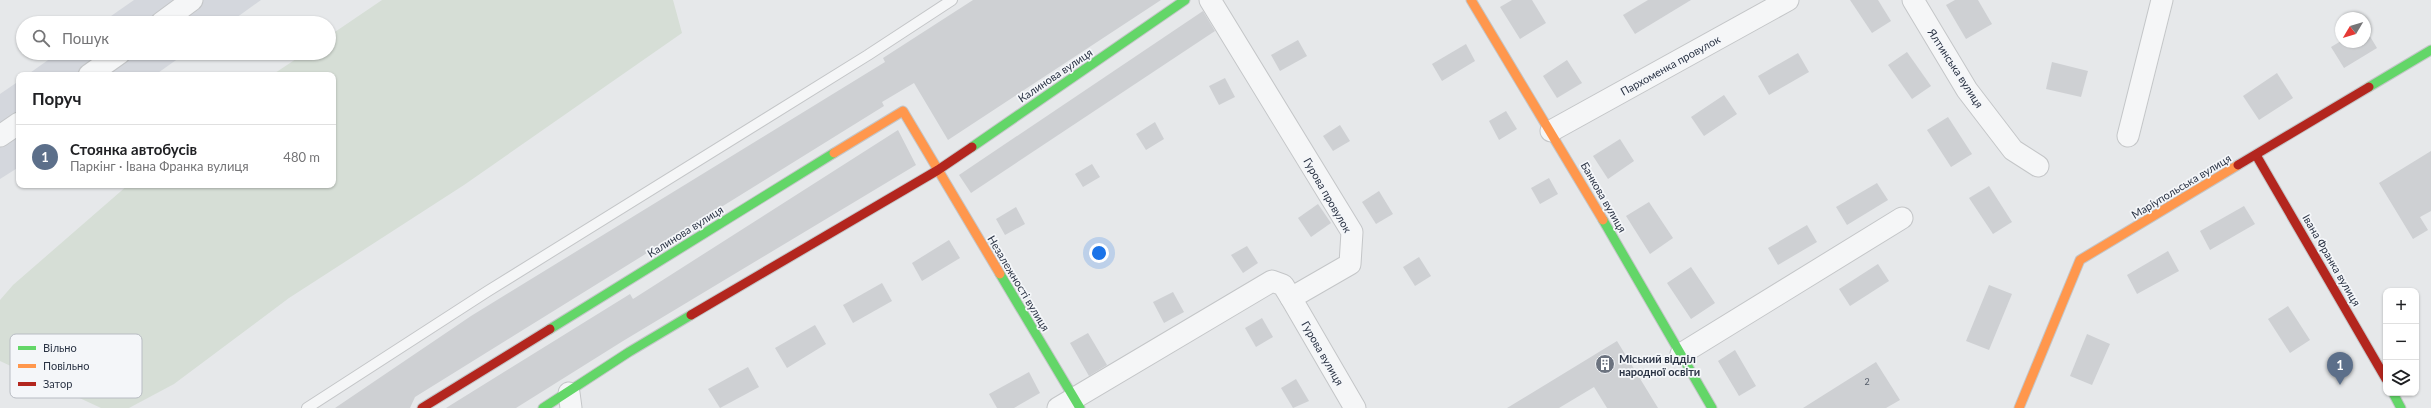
<!DOCTYPE html>
<html lang="uk">
<meta charset="utf-8">
<style>
:root{--surface:#fff;--page:#f2f2f2;--text:#202124;--muted:#757577;--line:#e0e0e0;--accent:#6c737f}
body{margin:0;font-family:Lato,sans-serif;background:var(--page);color:var(--text)}
.controls{position:absolute;right:12px;bottom:12px;display:grid;overflow:hidden;border-radius:8px;box-shadow:0 1px 3px #0004}
.controls button{width:36px;height:36px;display:grid;place-items:center;padding:0;border:0;border-bottom:1px solid var(--line);background:var(--surface);color:var(--text);font:20px sans-serif}
.compass{position:absolute;left:2335px;top:12px;width:36px;height:36px;border-radius:50%;background:var(--surface);box-shadow:0 1px 3px #0004;rotate:232deg}
.you{position:absolute;left:1099px;top:253px;width:14px;height:14px;margin:-10px;border:3px solid #fff;border-radius:50%;background:#1a73e8;box-shadow:0 0 0 6px #1a73e833}
.badge{display:grid;place-items:center;width:26px;height:26px;border-radius:50%;background:var(--accent);color:#fff;font-size:13px;font-weight:700}
.pin{position:absolute;translate:-50% -33px;filter:drop-shadow(0 1px 2px #0008)}
.pin::after{content:'';position:absolute;top:21px;width:14px;height:12px;background:inherit;clip-path:polygon(0 0,100% 0,50% 100%)}
.list{margin:0;padding:0;list-style:none}
h2{display:flex;justify-content:space-between;align-items:center;height:52px;margin:0;padding:0 16px;font-size:17px}
h2 small{font-size:13px;font-weight:400;color:var(--muted)}
.list li{display:grid;grid-template-columns:26px 1fr auto;gap:12px;align-items:center;box-sizing:border-box;height:64px;padding:0 16px;border-top:1px solid var(--line)}
.list b{display:block;font-size:15px;white-space:nowrap}
.list p{margin:0;font-size:13px;white-space:nowrap;color:var(--muted)}
.list em{font-size:13px;font-style:normal;color:var(--muted)}
.icon{flex:none;width:22px;height:22px;fill:none;stroke:currentColor;stroke-width:2;stroke-linecap:round;stroke-linejoin:round}
.map{position:relative;flex:none;width:2431px;height:408px;overflow:hidden}
.search{position:absolute;background:var(--surface);box-shadow:0 1px 3px #0004;left:16px;top:16px;width:320px;height:44px;display:flex;align-items:center;gap:10px;box-sizing:border-box;padding:0 14px;border-radius:22px;color:var(--muted);font-size:15px}
.panel{position:absolute;background:var(--surface);box-shadow:0 1px 3px #0004;left:16px;top:72px;width:320px;height:116px;border-radius:8px}
.map>svg:first-child{display:block}
.built{fill:#d4d7dd}
.green{fill:#d6ded6}
.building{fill:#ced0d3}
.lines{fill:none;stroke-linecap:round;stroke-linejoin:round}
.lane-casing{stroke:#c4c6c8;stroke-width:12}
.street-casing{stroke:#c4c6c8;stroke-width:23}
.fast-casing{stroke:#c4c6c8;stroke-width:11}
.slow-casing{stroke:#c4c6c8;stroke-width:11}
.jam-casing{stroke:#c4c6c8;stroke-width:11}
.lane{stroke:#f5f6f7;stroke-width:10}
.street{stroke:#f5f6f7;stroke-width:21}
.fast{stroke:#63d668;stroke-width:9}
.slow{stroke:#ff974d;stroke-width:9}
.jam{stroke:#b3261e;stroke-width:9}
.labels{text-anchor:middle;dominant-baseline:central;stroke-width:3.5;stroke-linejoin:round;paint-order:stroke}
.number-label{font-size:9px;fill:#545c69}
.street-label{font-size:11px;fill:#2b3445;stroke:#f4f6f9}
.poi-label{font-size:11px;font-weight:bold;fill:#2b3445;stroke:#f4f6f9;text-anchor:start}
.key{fill:#f4f6f9;stroke:#b8bcc3;stroke-width:1}
.key-label{font-size:11px;fill:#2b3445}
</style>
<div class="map">
<svg width="2431" height="408" viewBox="0 0 2431 408">
<rect width="100%" height="100%" fill="#e6e8ea"/>
<g class="built">
<path d="M134 0H261L229 23H101Z"/>
<path d="M58 53H186L155 75H27Z"/>
<path d="M19 81V167L0 179V94Z"/>
</g>
<path class="green" d="M382 0H673L682 33 464 185 289 298 174 384 129 408H101L0 361V300L13 285 128 185H333V75H272L305 53H329V36Z"/>
<g class="building">
<path d="M973 0H1161L948 140 914 83 882 102 884 106 415 397 410 408H335L471 316 885 62 883 58Z"/>
<path d="M1512 0H1532L1546 23 1520 39 1500 7Z"/>
<path d="M1648 0H1691L1635 34 1623 15Z"/>
<path d="M1850 0H1878L1891 21 1872 33Z"/>
<path d="M1955 0H1978L1992 24 1966 39 1946 5Z"/>
<path d="M1203 11 1215 31 971 193 959 175Z"/>
<path d="M2365 28 2377 48 2344 68 2331 47 2341 41 2365 42Z"/>
<path d="M1298 40 1307 56 1280 71 1271 55Z"/>
<path d="M1466 44 1475 61 1442 81 1432 64Z"/>
<path d="M1907 52 1931 86 1912 99 1888 65Z"/>
<path d="M1798 53 1809 72 1769 95 1758 76Z"/>
<path d="M1567 60 1582 83 1557 98 1543 76Z"/>
<path d="M2052 62 2088 71 2081 97 2046 89Z"/>
<path d="M2277 73 2293 98 2259 120 2243 96Z"/>
<path d="M1225 78 1235 97 1219 105 1209 86Z"/>
<path d="M1724 95 1737 114 1704 136 1691 117Z"/>
<path d="M1506 111 1517 129 1499 140 1489 121Z"/>
<path d="M1948 117 1972 154 1951 167 1927 130Z"/>
<path d="M1155 122 1164 139 1146 150 1136 134Z"/>
<path d="M1340 125 1350 141 1333 151 1323 136Z"/>
<path d="M898 130 916 165 623 341 516 408H446L630 294 633 299Z"/>
<path d="M1620 139 1634 161 1608 179 1593 156Z"/>
<path d="M2431 151V211L2420 217 2428 230 2413 239 2379 183Z"/>
<path d="M1092 164 1100 177 1083 187 1075 174Z"/>
<path d="M1549 178 1558 194 1540 204 1531 188Z"/>
<path d="M1877 183 1888 200 1847 225 1836 207Z"/>
<path d="M1989 186 2012 222 1993 234 1969 198Z"/>
<path d="M1379 191 1393 214 1376 224 1362 202Z"/>
<path d="M1649 202 1673 238 1650 254 1626 216Z"/>
<path d="M1318 204 1331 223 1311 237 1298 218Z"/>
<path d="M2244 206 2255 224 2210 250 2200 231Z"/>
<path d="M1016 207 1025 224 1005 235 996 219Z"/>
<path d="M1807 225 1817 242 1778 265 1768 248Z"/>
<path d="M949 240 960 258 922 281 912 263Z"/>
<path d="M1247 246 1258 263 1243 273 1231 255Z"/>
<path d="M2168 251 2179 271 2137 294 2127 275Z"/>
<path d="M1419 257 1431 276 1415 286 1403 267Z"/>
<path d="M1878 264 1889 281 1850 306 1839 289Z"/>
<path d="M1691 267 1715 303 1691 319 1667 283Z"/>
<path d="M882 283 892 301 853 323 843 305Z"/>
<path d="M1989 285 2012 294 1989 350 1966 341Z"/>
<path d="M1173 292 1184 312 1164 323 1153 302Z"/>
<path d="M2288 306 2310 340 2290 353 2268 319Z"/>
<path d="M1262 318 1273 337 1256 347 1245 328Z"/>
<path d="M815 325 826 344 787 368 775 348Z"/>
<path d="M1088 333 1107 365 1089 376 1070 343Z"/>
<path d="M2087 334 2110 344 2092 385 2070 376Z"/>
<path d="M1617 341 1658 408H1607L1594 387 1559 408H1507Z"/>
<path d="M1735 350 1756 386 1739 396 1718 361Z"/>
<path d="M1876 362 1900 400 1886 408H1803Z"/>
<path d="M748 367 759 387 720 408 708 389Z"/>
<path d="M1029 372 1040 393 1014 408H997L989 394Z"/>
<path d="M1296 379 1309 401 1293 408 1281 388Z"/>
</g>
<g class="lines">
<g class="lane-casing">
<path id="lane" d="M307 408 488 291 868 55 952 0"/>
</g>
<g class="street-casing">
<g id="street">
<path d="M1913 0 1967 90 2013 150 2038 166"/>
<path d="M161 23 192 0"/>
<path d="M89 75 120 53"/>
<path d="M1551 131 1788 0"/>
<path d="M0 136 19 123"/>
<path d="M2128 136 2162 0"/>
<path d="M1291 298 1355 408"/>
<path d="M1681 354 1902 218"/>
<path d="M569 393 571 408"/>
<path d="M1058 408 1272 281 1283 285 1291 298 1350 264 1352 232 1210 0"/>
</g>
</g>
<g class="fast-casing">
<g id="fast">
<path d="M2369 87 2431 50"/>
<path d="M972 147 1185 0"/>
<path d="M1603 220 1712 408"/>
<path d="M1000 274 1080 408"/>
<path d="M550 329 834 153"/>
<path d="M2393 393 2401 408"/>
<path d="M543 408 629 352 691 315"/>
</g>
</g>
<g class="slow-casing">
<g id="slow">
<path d="M1471 0 1603 220"/>
<path d="M834 153 903 111 1000 274"/>
<path d="M2019 408 2080 260 2238 165"/>
</g>
</g>
<g class="jam-casing">
<g id="jam">
<path d="M2256 155 2386 379"/>
<path d="M2238 165 2369 87"/>
<path d="M691 315 938 170 972 147"/>
<path d="M422 408 550 329"/>
</g>
</g>
<use href="#lane" class="lane"/>
<use href="#street" class="street"/>
<use href="#fast" class="fast"/>
<use href="#slow" class="slow"/>
<use href="#jam" class="jam"/>
</g>
<defs>
<g id="building-disc" transform="scale(1)"><circle r="9.5" fill="#6c737f" stroke="#f4f6f9"/><path d="M-4-6H4V6H1V3H-1V6H-4ZM-2.5-4.3h1.7v1.8h-1.7ZM.8-4.3h1.7v1.8H.8ZM-2.5-1h1.7V.8h-1.7ZM.8-1h1.7V.8H.8Z" fill="#fff"/></g>
</defs>
<g fill-rule="evenodd">
<use href="#building-disc" x="1605" y="364"/>
</g>
<g class="labels">
<g class="number-label">
<text x="1867" y="381">2</text>
</g>
<g class="street-label">
<text transform="translate(1670 65) rotate(-29)">Пархоменка провулок</text>
<text transform="translate(1956 68) rotate(57)">Ялтинська вулиця</text>
<text transform="translate(1055 75) rotate(-34)">Калинова вулиця</text>
<text transform="translate(2181 186) rotate(-31)">Маріупольська вулиця</text>
<text transform="translate(1328 195) rotate(60)">Гурова провулок</text>
<text transform="translate(1604 197) rotate(60)">Банкова вулиця</text>
<text transform="translate(685 231) rotate(-32)">Калинова вулиця</text>
<text transform="translate(2332 260) rotate(60)">Івана Франка вулиця</text>
<text transform="translate(1019 283) rotate(59)">Незалежності вулиця</text>
<text transform="translate(1323 353) rotate(60)">Гурова вулиця</text>
</g>
<g class="poi-label">
<text x="1619" y="358">Міський відділ<tspan x="1619" dy="13">народної освіти</tspan></text>
</g>
</g>
<rect x="10" y="334" width="132" height="64" rx="6" class="key"/>
<rect x="18" y="346" width="18" height="4" fill="#63d668"/>
<rect x="18" y="364" width="18" height="4" fill="#ff974d"/>
<rect x="18" y="382" width="18" height="4" fill="#b3261e"/>
<g class="key-label">
<text x="43" y="352">Вільно</text>
<text x="43" y="370">Повільно</text>
<text x="43" y="388">Затор</text>
</g>
</svg>
<div class="controls">
<button>+</button>
<button>−</button>
<button><svg class="icon" aria-label="layers" viewBox="0 0 24 24"><path d="M12 4l9 5-9 5-9-5zM3 14l9 5 9-5"/></svg></button>
</div>
<svg class="compass" viewBox="-18 -18 36 36"><path d="M0-13l5 13h-10z" fill="#e53935"/><path d="M0 13l5-13h-10z" fill="#757577"/></svg>
<div class="you"></div>
<div class="pin badge" style="left:2340px;top:385px;background:#5c6f8a">1</div>
<div class="search"><svg class="icon" aria-label="search" viewBox="0 0 24 24"><circle cx="10" cy="10" r="6"/><path d="M15 15l6 6"/></svg>Пошук</div>
<section class="panel">
<h2>Поруч<small></small></h2>
<ul class="list">
<li><span class="badge" style="background:#5c6f8a">1</span><div><b>Стоянка автобусів</b><p>Паркінг · Івана Франка вулиця</p></div><em>480 m</em></li>
</ul>
</section>
</div>
